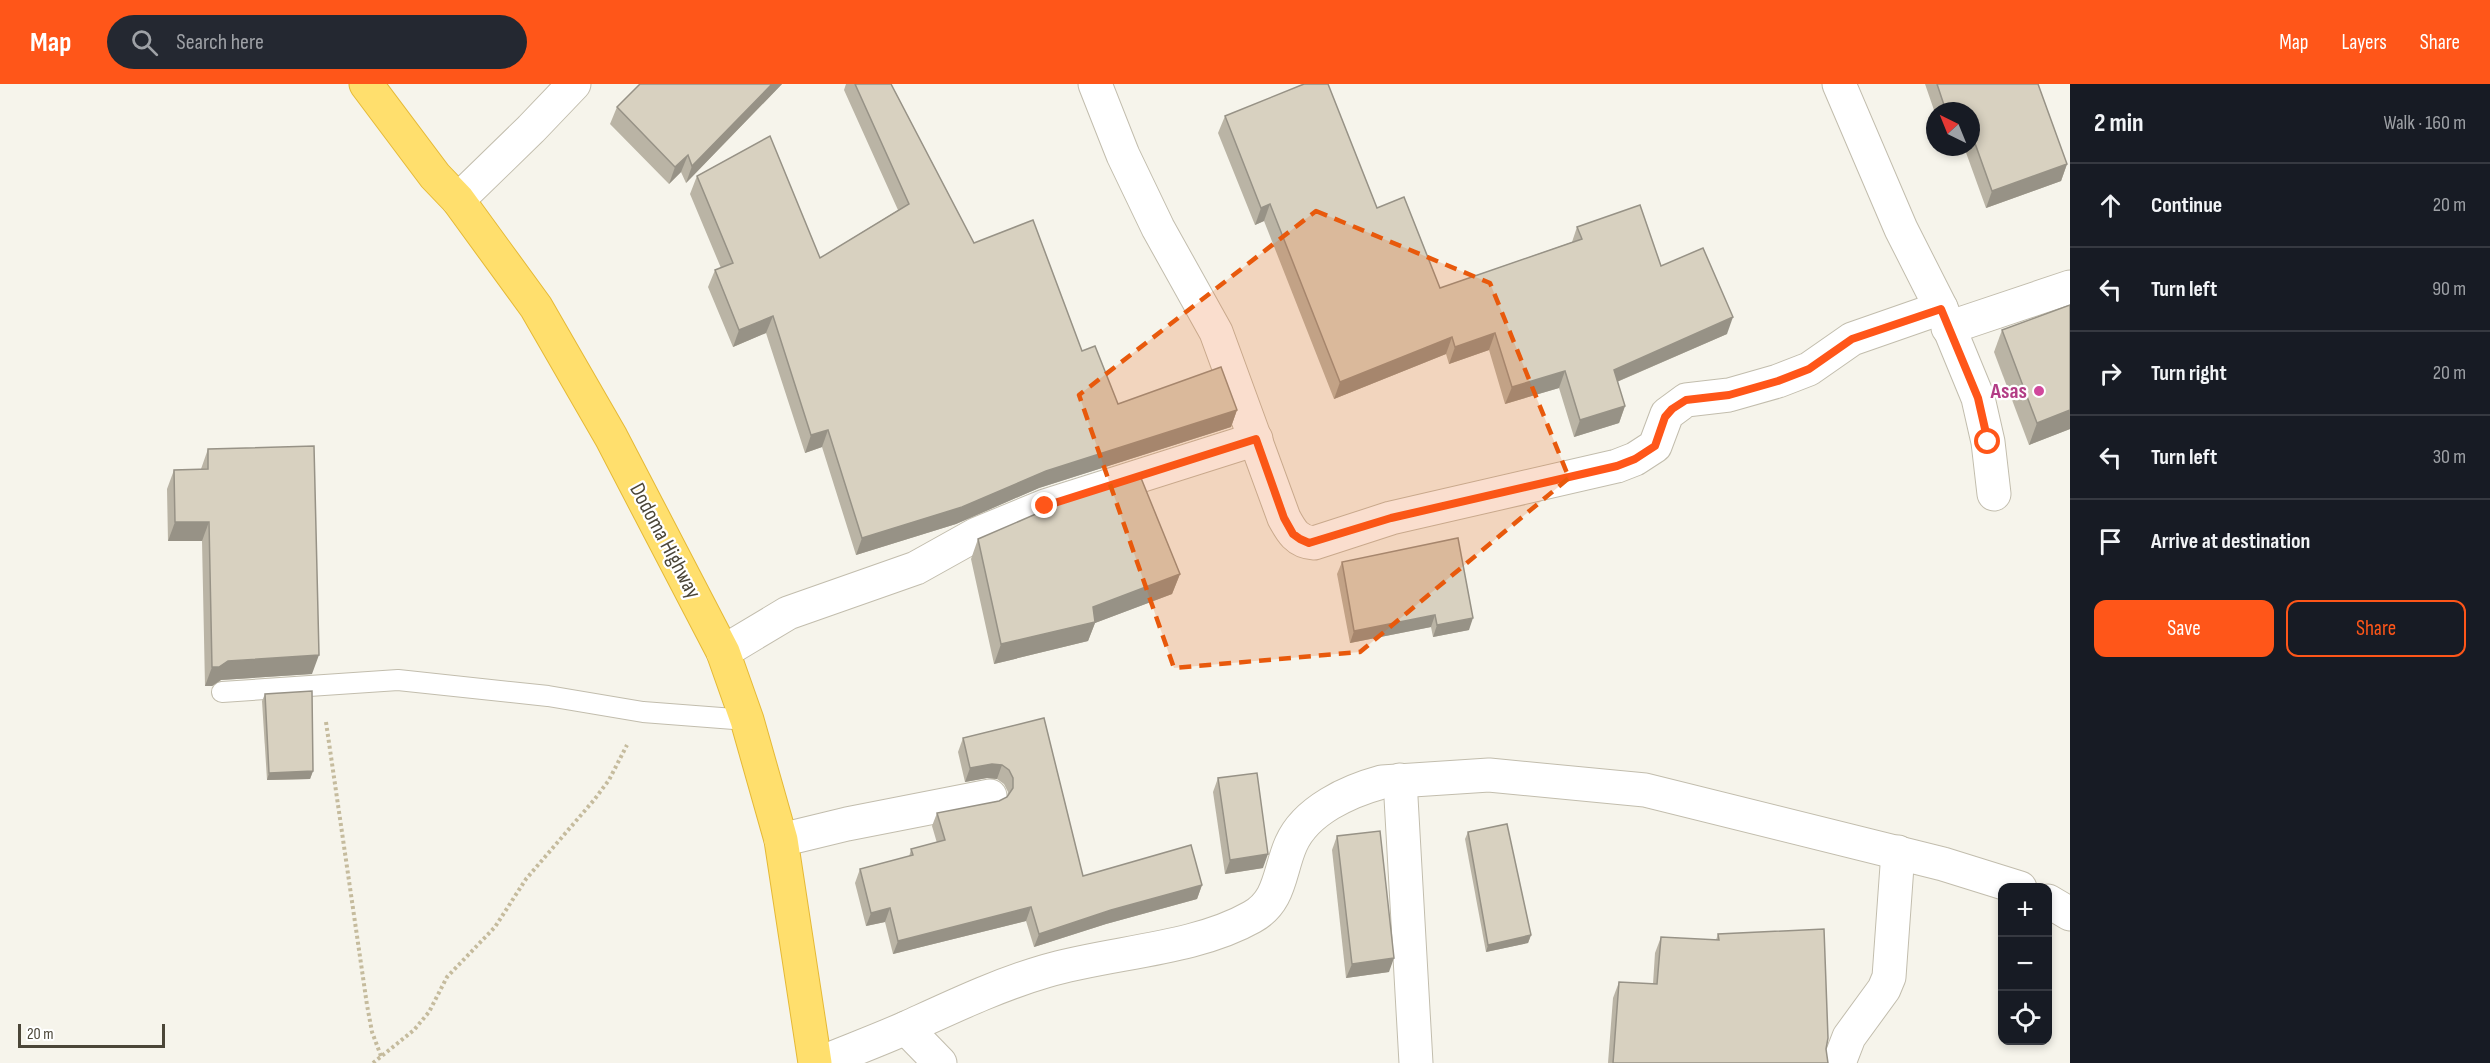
<!DOCTYPE html>
<meta charset="utf-8">
<style>
:root{--surface:#171b24;--page:#242831;--text:#f1f3f6;--muted:#9ea1a6;--line:#363941;--accent:#ff5619}
body{margin:0;font-family:"Sofia Sans Condensed",sans-serif;background:var(--page);color:var(--text)}
.controls{position:absolute;right:18px;bottom:18px;display:grid;overflow:hidden;border-radius:12px;box-shadow:0 3px 9px #0003}
.controls button{width:54px;height:54px;display:grid;place-items:center;padding:0;border:0;border-bottom:2px solid var(--line);background:var(--surface);color:var(--text);font:30px sans-serif}
.compass{position:absolute;left:1926px;top:18px;width:54px;height:54px;border-radius:50%;background:var(--surface);box-shadow:0 3px 9px #0003;rotate:317deg}
.scale{position:absolute;left:18px;bottom:15px;width:147px;box-sizing:border-box;padding-left:6px;border:3px solid #4b4638;border-top:0;font-size:16px;line-height:21px;white-space:nowrap;color:#4b4638;-webkit-text-stroke:4px #fff;paint-order:stroke}
.stop{position:absolute;width:18px;height:18px;margin:-14px;border:4px solid #ff5619;border-radius:50%;background:#fff}
.stop.end{background:#ff5619;border-color:#fff;box-shadow:0 2px 6px #0008}
.list{margin:0;padding:0;list-style:none}
h2{display:flex;justify-content:space-between;align-items:center;height:78px;margin:0;padding:0 24px;font-size:26px}
h2 small{font-size:20px;font-weight:400;color:var(--muted)}
.list li{display:grid;grid-template-columns:39px 1fr auto;gap:18px;align-items:center;box-sizing:border-box;height:84px;padding:0 24px;border-top:2px solid var(--line)}
.list b{display:block;font-size:22px;white-space:nowrap}
.list em{font-size:20px;font-style:normal;color:var(--muted)}
.actions{display:flex;gap:12px;padding:18px 24px}
.actions a{flex:1;padding:14px 0;border:2px solid var(--accent);border-radius:12px;text-align:center;font-size:21px;color:var(--accent)}
.actions .main{background:var(--accent);color:#fff}
.icon{flex:none;width:33px;height:33px;fill:none;stroke:currentColor;stroke-width:2;stroke-linecap:round;stroke-linejoin:round}
.map{position:relative;flex:none;width:2070px;height:979px;overflow:hidden}
header{display:flex;align-items:center;gap:36px;box-sizing:border-box;height:84px;padding:0 30px;background:var(--accent);color:#fff}
header strong{font-size:28px}
nav{display:flex;gap:33px;margin-inline-start:auto;font-size:21px}
.search{width:420px;height:54px;background:var(--page);display:flex;align-items:center;gap:15px;box-sizing:border-box;padding:0 21px;border-radius:33px;color:var(--muted);font-size:22px}
main{display:flex}
aside{flex:1;background:var(--surface)}
.map>svg:first-child{display:block}
.lines{fill:none;stroke-linecap:round;stroke-linejoin:round}
.lane-casing{stroke:#c2bdad;stroke-width:22}
.street-casing{stroke:#c2bdad;stroke-width:35}
.highway-casing{stroke:#e5b936;stroke-width:35}
.path{stroke:#c5bb9d;stroke-width:4;stroke-dasharray:3 3;stroke-linecap:butt}
.lane{stroke:#fff;stroke-width:20}
.street{stroke:#fff;stroke-width:33}
.highway{stroke:#ffdf6d;stroke-width:33}
.wall{fill:#bab4a5}
.shaded-wall{fill:#979286}
.building{fill:#d8d1c0;stroke:#979286;stroke-width:1.5}
.route{stroke:#ff5619;stroke-width:8}
.marked{fill:#e8590c;fill-opacity:0.2;stroke:#e8590c;stroke-width:4.5;stroke-dasharray:12 8;stroke-linejoin:round}
.hotel-dot{fill:#d1479c;stroke:#fff;stroke-width:2}
.labels{text-anchor:middle;dominant-baseline:central;stroke-width:4.5;stroke-linejoin:round;paint-order:stroke}
.hotel-label{font-size:22px;font-weight:bold;fill:#b23c85;stroke:#fff;text-anchor:end}
.street-label{font-size:22px;fill:#4b4638;stroke:#fff}
</style>
<header>
<strong>Map</strong>
<div class="search"><svg class="icon" aria-label="search" viewBox="0 0 24 24"><circle cx="10" cy="10" r="6"/><path d="M15 15l6 6"/></svg>Search here</div>
<nav><a>Map</a><a>Layers</a><a>Share</a></nav>
</header>
<main>
<div class="map">
<svg width="2070" height="979" viewBox="0 0 2070 979">
<rect width="100%" height="100%" fill="#f6f4eb"/>
<g class="lines">
<g class="lane-casing">
<path id="lane" d="M222 608 398 596 548 612 643 628 747 636"/>
</g>
<g class="street-casing">
<g id="street">
<path d="M1095 0 1123 71 1158 144 1216 248 1284 434C1291 447 1297 458 1314 459L1391 434 1617 382 1635 375 1655 362 1667 330 1686 316 1729 311 1778 297 1809 285 1852 255 1941 224"/>
<path d="M1839 0 1901 145 1941 224 1978 314 1988 358 1994 410"/>
<path d="M458 116 531 45 574 0"/>
<path d="M1948 244 2070 203"/>
<path d="M723 568 788 529 916 484 977 450 1045 422 1256 355"/>
<path d="M1400 696 1416 979"/>
<path d="M781 756 847 740 990 712"/>
<path d="M2048 817 2070 830"/>
<path d="M906 944 940 979"/>
<path d="M820 979C849 967 879 956 908 943 954 922 998 901 1046 887 1110 868 1194 866 1252 833 1281 817 1279 787 1291 760 1306 726 1349 707 1382 698L1489 691 1645 706 1943 780 2020 804"/>
<path d="M1839 979 1849 953 1884 905 1889 893 1898 768"/>
</g>
</g>
<g class="highway-casing">
<path id="highway" d="M366 0 435 92 458 116 536 223 611 353 723 568 747 636 781 756 815 979"/>
</g>
<g class="path">
<path d="M326 638 367 921 372 948 381 972"/>
<path d="M373 979 414 946 429 928 447 893 495 843 526 795 594 716 609 696 627 661"/>
</g>
<use href="#lane" class="lane"/>
<use href="#street" class="street"/>
<use href="#highway" class="highway"/>
</g>
<g class="wall">
<path d="M640 0H782L686 99 681 88 669 100 610 40 617 23Z"/>
<path d="M846 0H891L974 159 1082 267 1118 320 1237 326 1231 343 1039 404 956 440 856 471 822 363 805 369 766 249 733 263 708 203 715 186 721 184 690 110 697 92 820 174 898 126 844 6Z"/>
<path d="M1925 0H2038L2067 80 2061 97 1986 124 1964 63H1971V27H1935V29Z"/>
<path d="M1225 32 1377 124 1440 204 1572 158 1577 143 1661 182 1727 250 1617 298 1625 322 1619 339 1574 353 1559 304 1505 320 1489 266 1449 280 1446 270 1334 315 1264 137 1255 141 1218 49Z"/>
<path d="M2002 246 2070 345 2029 361 1994 268Z"/>
<path d="M208 365 312 590 221 596 212 602H205L202 457H168L167 405 174 386 201 385Z"/>
<path d="M978 455 1180 490 1172 510 1095 539 1088 557 994 580 971 475Z"/>
<path d="M1342 478 1469 546 1433 553 1431 543 1350 559 1337 490Z"/>
<path d="M265 610 313 687 310 695 267 696 262 617Z"/>
<path d="M1044 634 1083 792 1202 801 1197 815 1106 840 1034 863 1026 837 893 870 885 838 866 842 855 799 860 785 909 773 911 765 937 759 932 742 937 729 999 717 1007 713 1008 708 1004 700 997 695 987 694 965 698 958 668 963 654Z"/>
<path d="M1218 694 1263 784 1225 790 1213 708Z"/>
<path d="M1468 748 1531 851 1528 859 1486 868 1465 755Z"/>
<path d="M1337 752 1389 888 1346 894 1332 766Z"/>
<path d="M1718 850 1826 965 1828 979H1608L1613 914 1619 898 1653 900 1655 869 1661 853 1716 856Z"/>
</g>
<g class="shaded-wall">
<path d="M772 0H782L686 99 692 82Z"/>
<path d="M688 71 681 88 669 100 675 83Z"/>
<path d="M2067 80 2061 97 1986 124 1992 107Z"/>
<path d="M1270 120 1264 137 1255 141 1261 124Z"/>
<path d="M773 232 766 249 733 263 739 246Z"/>
<path d="M1733 233 1727 250 1607 302 1614 286Z"/>
<path d="M1495 249 1489 266 1449 280 1455 263Z"/>
<path d="M1452 253 1446 270 1334 315 1340 298Z"/>
<path d="M1565 287 1559 304 1505 320 1512 303Z"/>
<path d="M1625 322 1619 339 1574 353 1580 336Z"/>
<path d="M1237 326 1231 343 1039 404 956 440 856 471 862 454 1046 387Z"/>
<path d="M2070 326V345L2029 361 2037 339Z"/>
<path d="M828 346 822 363 805 369 811 351Z"/>
<path d="M175 438H209L202 457H168Z"/>
<path d="M1180 490 1172 510 1095 539 1088 557 994 580 1001 560 1093 523Z"/>
<path d="M1435 531 1431 543 1350 559 1354 547Z"/>
<path d="M1473 534 1469 546 1433 553 1437 541Z"/>
<path d="M319 571 312 590 221 596 212 602H205L212 583 228 577Z"/>
<path d="M992 680 1002 681 997 695 987 694 965 698 970 684Z"/>
<path d="M313 687 310 695 267 696 269 689Z"/>
<path d="M1268 770 1263 784 1225 790 1230 776Z"/>
<path d="M1202 801 1197 815 1106 840 1034 863 1039 850 1111 826Z"/>
<path d="M1031 823 1026 837 893 870 898 857Z"/>
<path d="M890 824 885 838 866 842 871 829Z"/>
<path d="M1531 851 1528 859 1486 868 1488 861Z"/>
<path d="M1394 874 1389 888 1346 894 1352 880Z"/>
</g>
<g class="building">
<path d="M640 0H772L692 82 688 71 675 83 617 23Z"/>
<path d="M855 0H891L974 159 1033 136 1082 267 1095 262 1118 320 1221 283 1237 326 1046 387 962 423 862 454 828 346 811 351 773 232 739 246 715 186 733 179 697 92 770 52 820 174 909 120Z"/>
<path d="M1304 0H1328L1377 124 1404 113 1440 204 1582 155 1577 143 1640 121 1661 182 1703 164 1733 233 1614 286 1625 322 1580 336 1565 287 1512 303 1495 249 1455 263 1452 253 1340 298 1270 120 1261 124 1225 32Z"/>
<path d="M1937 0H2038L2067 80 1992 107 1971 48V27H1946Z"/>
<path d="M2070 221V326L2037 339 2002 246Z"/>
<path d="M314 362 319 571 228 577 219 583H212L209 438H175L174 386 208 385V365Z"/>
<path d="M1141 394 1180 490 1093 523 1095 538 1001 560 978 455 1059 420Z"/>
<path d="M1458 454 1473 534 1437 541 1435 531 1354 547 1342 478Z"/>
<path d="M312 607 313 687 269 689 265 610Z"/>
<path d="M1044 634 1083 792 1191 761 1202 801 1111 826 1039 850 1031 823 898 857 890 824 871 829 860 785 913 771 911 765 945 756 937 729 999 717 1007 713 1013 704V694L1009 686 1002 681 992 680 970 684 963 654Z"/>
<path d="M1257 689 1268 770 1230 776 1218 694Z"/>
<path d="M1507 740 1531 851 1488 861 1468 748Z"/>
<path d="M1380 747 1394 874 1352 880 1337 752Z"/>
<path d="M1824 845 1828 954 1826 965 1828 979H1613L1619 898 1657 900 1661 853 1719 856 1718 850Z"/>
</g>
<g class="lines">
<path class="route" d="M1045 422 1256 355 1284 434 1293 450 1300 455 1309 459 1391 434 1617 382 1635 375 1655 362 1665 333 1672 325 1686 316 1729 311 1778 297 1809 285 1852 255 1941 225 1978 314 1988 358"/>
</g>
<path class="marked" d="M1316 127 1490 199 1569 394 1360 568 1174 584 1079 311Z"/>
<circle class="hotel-dot" cx="2039" cy="307" r="6"/>
<g class="labels">
<g class="hotel-label">
<text x="2027" y="307">Asas</text>
</g>
<g class="street-label">
<text transform="translate(665 457) rotate(62)">Dodoma Highway</text>
</g>
</g>
</svg>
<div class="controls">
<button>+</button>
<button>−</button>
<button><svg class="icon" aria-label="locate" viewBox="0 0 24 24"><circle cx="12" cy="12" r="6"/><path d="M12 2v4M12 18v4M2 12h4M18 12h4"/></svg></button>
</div>
<svg class="compass" viewBox="-18 -18 36 36"><path d="M0-13l5 13h-10z" fill="#e53935"/><path d="M0 13l5-13h-10z" fill="#9ea1a6"/></svg>
<div class="scale">20 m</div>
<div class="stop" style="left:1988px;top:358px"></div>
<div class="stop end" style="left:1045px;top:422px"></div>
</div>
<aside>
<h2>2 min<small>Walk · 160 m</small></h2>
<ul class="list">
<li><svg class="icon" aria-label="ahead" viewBox="0 0 24 24"><path d="M12 20V5M6 11l6-6 6 6"/></svg><div><b>Continue</b></div><em>20 m</em></li>
<li><svg class="icon" aria-label="left" viewBox="0 0 24 24"><path d="M17 20v-9H6M10 6l-5 5 5 5"/></svg><div><b>Turn left</b></div><em>90 m</em></li>
<li><svg class="icon" aria-label="right" viewBox="0 0 24 24"><path d="M7 20v-9h11M14 6l5 5-5 5"/></svg><div><b>Turn right</b></div><em>20 m</em></li>
<li><svg class="icon" aria-label="left" viewBox="0 0 24 24"><path d="M17 20v-9H6M10 6l-5 5 5 5"/></svg><div><b>Turn left</b></div><em>30 m</em></li>
<li><svg class="icon" aria-label="arrive" viewBox="0 0 24 24"><path d="M6 21V4h12l-3 4 3 4H6"/></svg><div><b>Arrive at destination</b></div></li>
</ul>
<div class="actions"><a class="main">Save</a><a>Share</a></div>
</aside>
</main>
